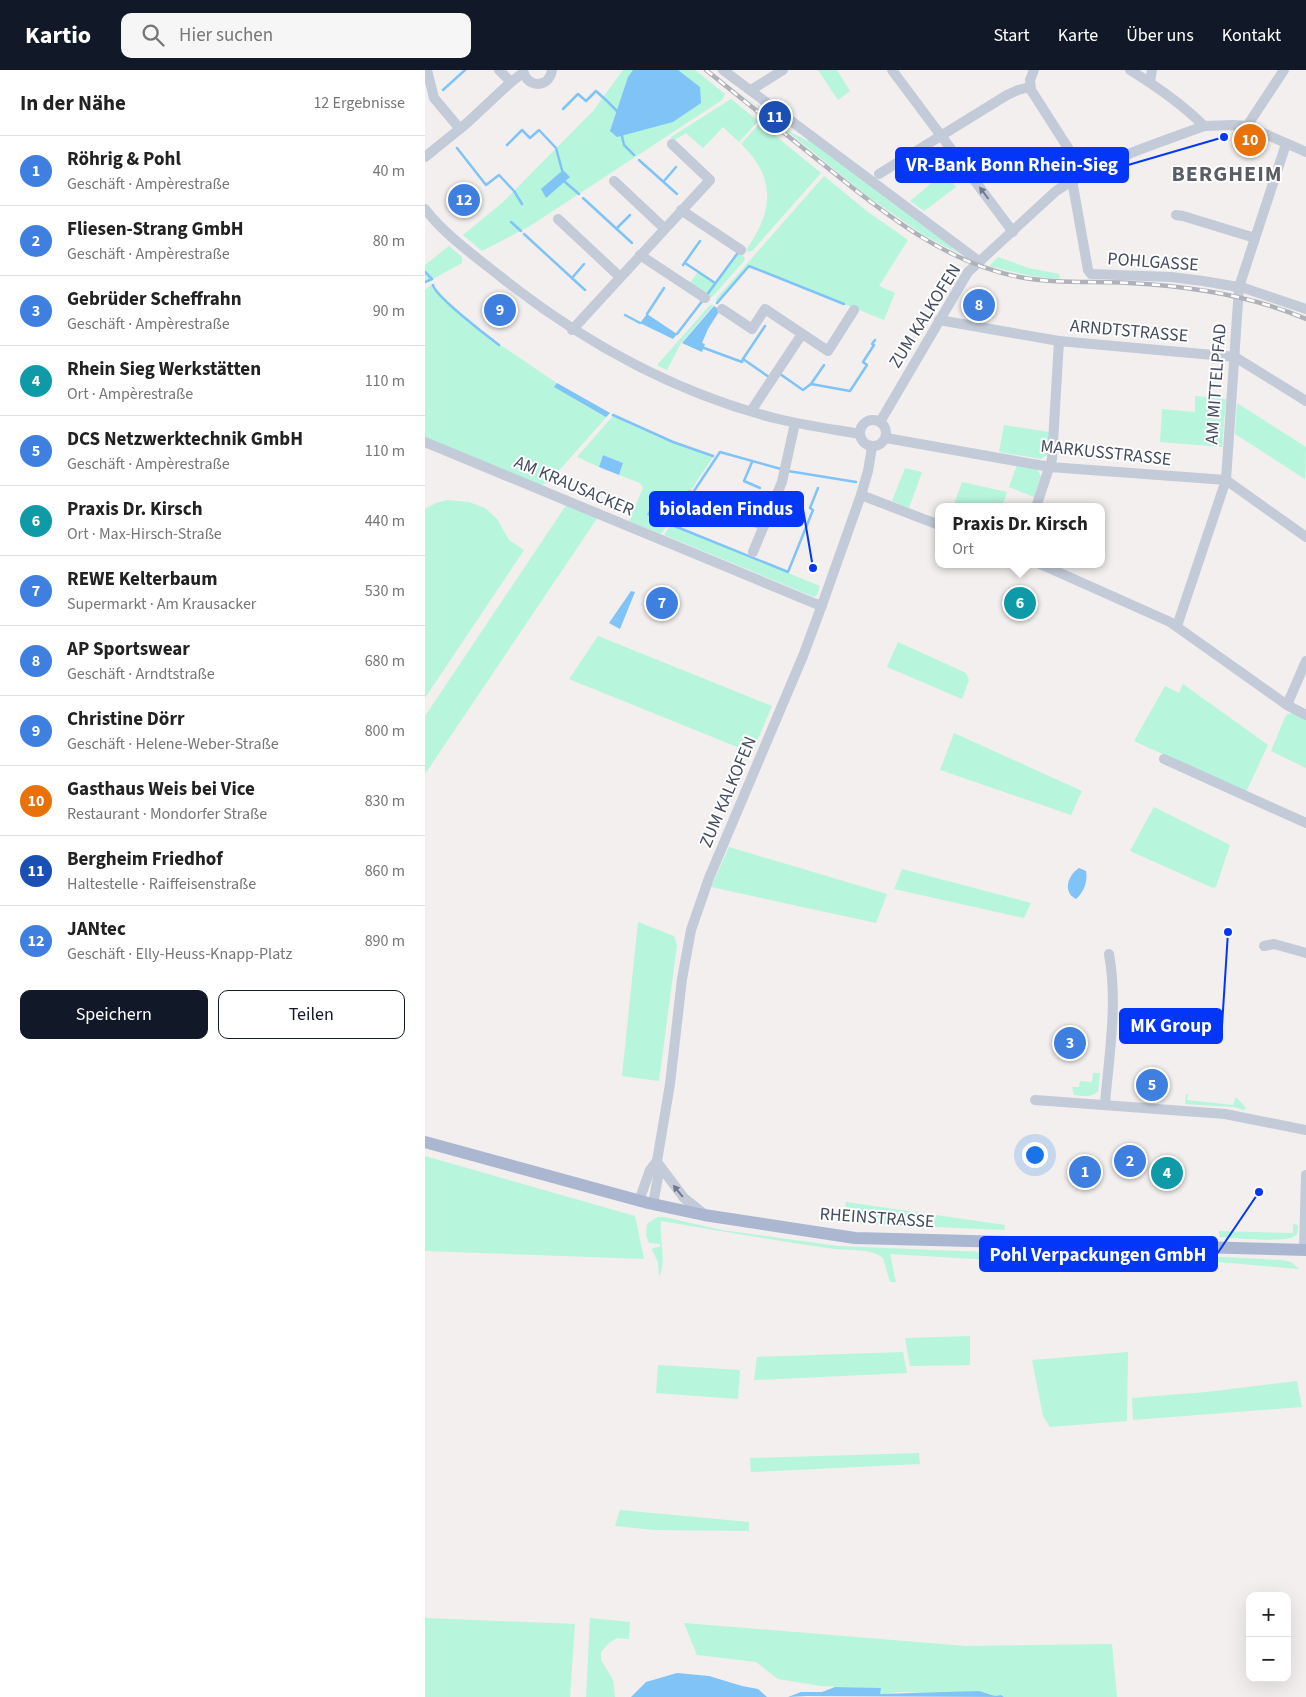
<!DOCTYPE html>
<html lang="de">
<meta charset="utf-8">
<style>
:root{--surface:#fff;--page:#f6f6f6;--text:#222;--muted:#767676;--line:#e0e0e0;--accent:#111827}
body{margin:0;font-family:"Source Sans 3",sans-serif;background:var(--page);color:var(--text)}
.controls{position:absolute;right:15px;bottom:15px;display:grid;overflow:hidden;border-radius:10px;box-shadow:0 5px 20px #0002}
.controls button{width:45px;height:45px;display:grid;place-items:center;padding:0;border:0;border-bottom:1px solid var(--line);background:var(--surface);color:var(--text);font:25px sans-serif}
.you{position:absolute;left:609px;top:1084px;width:18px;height:18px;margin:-12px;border:4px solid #fff;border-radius:50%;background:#1a73e8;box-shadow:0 0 0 8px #1a73e833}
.badge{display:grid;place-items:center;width:32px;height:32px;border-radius:50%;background:var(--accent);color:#fff;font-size:16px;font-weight:700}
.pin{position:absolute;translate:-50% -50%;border:2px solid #fff;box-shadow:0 1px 5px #0006}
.popup{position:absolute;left:510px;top:433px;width:170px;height:65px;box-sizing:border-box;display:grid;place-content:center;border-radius:10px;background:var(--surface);filter:drop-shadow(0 1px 4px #0005);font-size:16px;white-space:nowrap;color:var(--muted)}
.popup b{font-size:19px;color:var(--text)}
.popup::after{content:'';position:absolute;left:50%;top:100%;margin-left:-10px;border:10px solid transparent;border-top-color:var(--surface)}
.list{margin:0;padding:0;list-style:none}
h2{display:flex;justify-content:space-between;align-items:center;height:65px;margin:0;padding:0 20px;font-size:21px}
h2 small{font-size:16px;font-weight:400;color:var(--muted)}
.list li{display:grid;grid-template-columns:32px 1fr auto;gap:15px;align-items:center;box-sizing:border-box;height:70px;padding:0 20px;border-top:1px solid var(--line)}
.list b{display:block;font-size:19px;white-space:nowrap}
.list p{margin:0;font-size:16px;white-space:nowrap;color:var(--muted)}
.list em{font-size:16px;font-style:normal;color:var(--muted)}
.actions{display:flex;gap:10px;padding:15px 20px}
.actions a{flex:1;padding:11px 0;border:1px solid var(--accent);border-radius:10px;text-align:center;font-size:18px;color:var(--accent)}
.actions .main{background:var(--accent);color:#fff}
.icon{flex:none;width:28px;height:28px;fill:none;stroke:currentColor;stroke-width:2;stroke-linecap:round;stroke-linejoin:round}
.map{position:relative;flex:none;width:881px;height:1627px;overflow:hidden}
header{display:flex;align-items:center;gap:30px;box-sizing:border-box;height:70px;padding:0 25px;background:var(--accent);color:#fff}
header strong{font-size:24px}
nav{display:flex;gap:28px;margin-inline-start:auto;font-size:18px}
.search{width:350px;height:45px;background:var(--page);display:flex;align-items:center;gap:12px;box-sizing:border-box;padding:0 18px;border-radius:10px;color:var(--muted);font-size:19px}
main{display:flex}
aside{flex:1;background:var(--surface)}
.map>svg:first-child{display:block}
.green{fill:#b7f5dd}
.water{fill:#7fc3f7}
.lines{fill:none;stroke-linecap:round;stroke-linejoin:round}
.stream{stroke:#7fc3f7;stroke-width:2.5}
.minor{stroke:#c3cad8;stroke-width:10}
.major{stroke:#abb6d1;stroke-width:12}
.rail-casing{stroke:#b0b2ba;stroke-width:4.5}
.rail{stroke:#fff;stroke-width:2.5;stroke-dasharray:8;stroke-linecap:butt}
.oneway{fill:#707889}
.labels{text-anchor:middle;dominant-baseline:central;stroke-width:4;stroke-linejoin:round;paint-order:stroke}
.street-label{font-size:18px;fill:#444c5f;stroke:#fff}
.district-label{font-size:22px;font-weight:bold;letter-spacing:1px;fill:#5a5d65;stroke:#fff}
.leader{fill:none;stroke:#0336f7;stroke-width:2}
.callout-dot{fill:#0336f7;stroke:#fff;stroke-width:2}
.callout{fill:#0336f7;stroke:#0336f7;stroke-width:2}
.callout-label{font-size:19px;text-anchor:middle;font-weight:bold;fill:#fff}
</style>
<header>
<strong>Kartio</strong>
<div class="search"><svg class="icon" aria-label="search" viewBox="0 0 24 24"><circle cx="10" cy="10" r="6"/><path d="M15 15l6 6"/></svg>Hier suchen</div>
<nav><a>Start</a><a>Karte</a><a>Über uns</a><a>Kontakt</a></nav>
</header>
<main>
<aside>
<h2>In der Nähe<small>12 Ergebnisse</small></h2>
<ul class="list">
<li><span class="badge" style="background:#3f7fe0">1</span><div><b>Röhrig &amp; Pohl</b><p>Geschäft · Ampèrestraße</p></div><em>40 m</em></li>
<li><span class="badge" style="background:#3f7fe0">2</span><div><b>Fliesen-Strang GmbH</b><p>Geschäft · Ampèrestraße</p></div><em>80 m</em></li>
<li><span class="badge" style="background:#3f7fe0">3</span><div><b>Gebrüder Scheffrahn</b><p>Geschäft · Ampèrestraße</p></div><em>90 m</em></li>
<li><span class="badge" style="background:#0f9aa8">4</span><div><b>Rhein Sieg Werkstätten</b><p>Ort · Ampèrestraße</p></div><em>110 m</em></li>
<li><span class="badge" style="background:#3f7fe0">5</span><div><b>DCS Netzwerktechnik GmbH</b><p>Geschäft · Ampèrestraße</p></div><em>110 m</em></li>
<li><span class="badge" style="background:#0f9aa8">6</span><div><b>Praxis Dr. Kirsch</b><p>Ort · Max-Hirsch-Straße</p></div><em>440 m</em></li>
<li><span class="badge" style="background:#3f7fe0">7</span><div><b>REWE Kelterbaum</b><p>Supermarkt · Am Krausacker</p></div><em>530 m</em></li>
<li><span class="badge" style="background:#3f7fe0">8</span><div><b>AP Sportswear</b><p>Geschäft · Arndtstraße</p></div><em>680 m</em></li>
<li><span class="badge" style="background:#3f7fe0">9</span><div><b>Christine Dörr</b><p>Geschäft · Helene-Weber-Straße</p></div><em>800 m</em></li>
<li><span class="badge" style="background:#e8710a">10</span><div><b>Gasthaus Weis bei Vice</b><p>Restaurant · Mondorfer Straße</p></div><em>830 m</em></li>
<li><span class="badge" style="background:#1a4fb4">11</span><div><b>Bergheim Friedhof</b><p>Haltestelle · Raiffeisenstraße</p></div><em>860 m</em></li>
<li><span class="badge" style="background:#3f7fe0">12</span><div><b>JANtec</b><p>Geschäft · Elly-Heuss-Knapp-Platz</p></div><em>890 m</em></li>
</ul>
<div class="actions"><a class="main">Speichern</a><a>Teilen</a></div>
</aside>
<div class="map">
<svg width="881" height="1627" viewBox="0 0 881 1627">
<rect width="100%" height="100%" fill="#f2efee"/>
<g class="green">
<path d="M198 0H270L300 24 297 30 105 156 57 181 38 165 77 133 168 41Z"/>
<path d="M393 0H412L425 21 413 30Z"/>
<path d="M313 21 367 63 383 71 384 69 528 177 527 178 534 184 497 164 442 126Z"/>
<path d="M306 29 333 51 314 72 298 57 278 78 261 63 248 71 246 70V67Z"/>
<path d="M335 53 396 103 327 181 323 182 321 180C348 143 352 108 316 74Z"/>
<path d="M520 102 531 117 499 141 485 131Z"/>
<path d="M399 106 443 142 483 170 454 216 470 223 459 250 324 196 292 233 291 229Z"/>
<path d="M24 176 37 187V193L8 209 7 208 0 212V195Z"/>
<path d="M313 181 318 185 320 189 318 192 288 226 285 228 282 226Z"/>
<path d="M573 187 604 198 634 204 635 209 606 206 564 196Z"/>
<path d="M273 202 290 213 281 225 264 214Z"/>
<path d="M7 214 8 219 73 275 74 274 139 318 185 343 123 413 115 415 0 368V220Z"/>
<path d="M285 235H289L256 273 242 300 233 296V294Z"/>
<path d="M770 326 801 329 797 377 735 372 737 339 770 342Z"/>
<path d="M812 333 881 377 880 409 810 364Z"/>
<path d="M188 346 233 367 288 387 257 433 231 423 222 445 243 454 236 464 204 451 218 418 215 413 194 405 198 393 178 385 174 397 152 387Z"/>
<path d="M579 355 624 362 623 384 616 389 574 382Z"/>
<path d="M592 395 612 399 616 406 609 427 584 417Z"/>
<path d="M480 398 497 402 484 438 467 431Z"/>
<path d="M537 412 582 422 577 437H528Z"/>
<path d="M22 430 44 432 60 438 72 449 84 470 99 480 0 628V439L11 433Z"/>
<path d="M142 434 173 447 0 704V646Z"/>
<path d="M246 455 395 516 392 525 389 527 239 465Z"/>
<path d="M173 566 347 636 327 683 144 609Z"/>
<path d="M473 572 541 603 544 610 537 629 462 597Z"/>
<path d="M758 614 843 675 821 722 709 671 740 616 754 623Z"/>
<path d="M869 642 881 648V698L846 681 861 645Z"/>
<path d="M529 663 657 721 646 745 515 700Z"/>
<path d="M729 737 805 775 791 817 788 818 705 781Z"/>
<path d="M304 777 462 824 451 853 286 817Z"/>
<path d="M477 799 606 833 599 848 469 819Z"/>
<path d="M213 852 249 866 252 875 234 1011 197 1006Z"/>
<path d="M668 1003H675L673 1021C667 1028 658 1026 649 1025L647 1017H654L655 1011 667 1012Z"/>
<path d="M761 1024H763L762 1030 808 1035 811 1027 821 1038 819 1040 809 1037 760 1034Z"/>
<path d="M0 1086 210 1146 219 1189 0 1181Z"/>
<path d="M421 1132 580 1155 579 1160 420 1153 419 1149Z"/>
<path d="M232 1147H239L297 1160 413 1176 582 1183 798 1187 856 1190 866 1192 874 1199 793 1192 585 1191 465 1184 471 1212H465L458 1188C447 1178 424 1181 410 1179 352 1171 294 1161 236 1151 234 1169 242 1191 234 1207L233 1192 227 1180 228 1178 235 1177V1174L224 1173 221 1165 222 1154Z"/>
<path d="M868 1154 873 1155C873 1158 874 1163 870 1166 860 1173 808 1168 794 1167V1161L868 1163Z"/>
<path d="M545 1266V1295L485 1296 480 1268Z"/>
<path d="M478 1282 482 1303 329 1310 332 1287Z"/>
<path d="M703 1282 702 1351 625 1357 618 1346 607 1290Z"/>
<path d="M233 1295 315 1300 313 1329 231 1323Z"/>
<path d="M872 1311 877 1337 708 1350 707 1328 781 1322Z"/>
<path d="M494 1383 495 1394 326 1402 325 1388Z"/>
<path d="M195 1440 324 1452V1461L229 1460 190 1456Z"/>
<path d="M0 1548 150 1554 145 1627H0Z"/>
<path d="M165 1548 205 1552 204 1569 192 1568 184 1573 176 1582V1590L188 1610 190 1627H161Z"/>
<path d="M259 1553 541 1576 687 1574 692 1627H579L576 1625 570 1626 554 1621 511 1623 474 1622 458 1624H455L447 1618 396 1616 353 1609 331 1592 272 1585Z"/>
</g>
<g class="water">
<path d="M208 0H253L275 17 276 33 248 52 192 67 185 61 203 7Z"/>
<path d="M138 100 145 107 121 128 116 119Z"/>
<path d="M289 236 295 240 283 259 277 273 280 274 277 282 257 273Z"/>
<path d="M222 244 252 264 248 269 215 253Z"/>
<path d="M132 313 185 343 181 347 129 317Z"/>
<path d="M178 385 198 393 194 405 174 397Z"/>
<path d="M231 423 257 433 243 454 222 445Z"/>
<path d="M206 521 210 522 195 559 184 553Z"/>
<path d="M654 798 661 801C663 811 659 822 651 829 637 822 643 805 654 798Z"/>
<path d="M252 1603 284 1606 317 1616 333 1619 342 1627H206L221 1612Z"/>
<path d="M410 1617 456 1618 455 1624 554 1621 570 1626 576 1625 579 1627 382 1626 363 1627 376 1622H397Z"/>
</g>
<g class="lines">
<g class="stream">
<path d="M18 20 40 0"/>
<path d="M183 32 192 41"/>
<path d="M138 39 153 24 161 31 171 21 182 31"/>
<path d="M197 66 199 75 209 85"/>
<path d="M82 75 97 60 105 68 114 60 131 78 137 100"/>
<path d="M32 78 61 115 74 105 89 121 97 134"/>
<path d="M214 90 252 124"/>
<path d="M239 111 251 97"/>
<path d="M140 112 154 124"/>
<path d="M158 128 207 173"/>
<path d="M86 152 96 161"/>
<path d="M192 158 205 145"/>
<path d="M99 164 160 220"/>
<path d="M260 193 290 213"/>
<path d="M258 195 275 171"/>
<path d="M0 202 7 209 0 212"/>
<path d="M147 208 159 194"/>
<path d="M8 215C10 226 62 266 74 275"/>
<path d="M281 226 312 184"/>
<path d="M292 233 324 196 419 234"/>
<path d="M222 244 239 218"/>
<path d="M200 245 215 253"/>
<path d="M252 264 278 230"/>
<path d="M279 278 317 292 318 289 344 307"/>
<path d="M318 289 340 256"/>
<path d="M355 304 378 320 386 314 399 295"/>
<path d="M386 314 425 321 442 295 438 292 449 275 447 274 450 270"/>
<path d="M188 345 248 372 288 386"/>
<path d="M327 392 319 411 335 418"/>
<path d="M363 401 431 412"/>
<path d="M267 424 295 382 356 399"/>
<path d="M264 429 247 455 363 502 388 440 385 438 393 418"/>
</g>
<g class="minor">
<path d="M2 0 9 28 35 59"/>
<path d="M74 0 86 12"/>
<path d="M98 0C101 18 124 19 127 0"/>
<path d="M298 0 555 192"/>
<path d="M467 0 588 162"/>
<path d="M609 0 605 10 606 20 659 103"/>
<path d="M705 0C731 16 757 34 779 56"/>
<path d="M725 12 727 0"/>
<path d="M326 20 358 0"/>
<path d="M822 56 859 0"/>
<path d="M0 87 42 53 86 12 98 3"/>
<path d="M454 104 582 25 593 20 605 17"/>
<path d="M647 110 663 200 666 204 746 207 778 211 819 218 881 239"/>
<path d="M189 111 239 158"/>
<path d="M0 139C21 166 50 186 76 207 158 272 248 322 349 348 377 355 406 359 435 364"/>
<path d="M256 140 316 180"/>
<path d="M751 145 758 146 830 168"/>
<path d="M133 149 195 207"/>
<path d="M215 185 280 228"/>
<path d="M297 239 327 259 340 239 403 281 429 240"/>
<path d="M514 250 634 271 810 287 881 331"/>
<path d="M147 260 285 110 247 74"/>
<path d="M326 341 377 264"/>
<circle cx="448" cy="363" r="13"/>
<path d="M455 352 543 202 631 121C677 90 728 75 779 56L809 55 822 56 881 82"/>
<path d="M461 368 625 397 801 410 881 467"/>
<path d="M0 372 391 534 397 535"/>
<path d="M265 425 339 456"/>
<path d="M436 425 514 455"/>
<path d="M611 437 627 389 634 271"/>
<path d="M328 482 357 412 370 353"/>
<path d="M615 494 745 552 862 635 881 645"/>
<path d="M752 556 801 410 814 217 861 74"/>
<path d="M862 635 881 591"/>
<path d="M739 689 881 753"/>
<path d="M839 876 849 874 881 883"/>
<path d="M610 1030 800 1044 881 1060"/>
<path d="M680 1034C684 985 693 933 684 884"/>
<path d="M232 1092 259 1128 279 1144"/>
<path d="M214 1131 225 1100 232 1091"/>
<path d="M228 1134 233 1107 232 1091 245 1014 257 909 266 860 284 808 378 586 397 535 436 425 443 401 447 377"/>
<path d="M879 1180 881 1105"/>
</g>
<path class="major" d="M0 1072 223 1133 279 1145 430 1168 881 1180"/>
<g class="rail-casing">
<path id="rail" d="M281 0C321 32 360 64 399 95 458 142 518 192 594 207 631 214 667 211 704 213 764 216 825 225 881 249"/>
</g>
<use href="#rail" class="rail"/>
</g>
<defs><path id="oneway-solid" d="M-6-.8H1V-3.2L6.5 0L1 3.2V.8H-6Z" transform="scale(1.25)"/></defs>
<g class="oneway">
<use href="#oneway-solid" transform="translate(559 123) rotate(-127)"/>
<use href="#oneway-solid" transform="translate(253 1121) rotate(-129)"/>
</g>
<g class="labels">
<g class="street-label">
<text transform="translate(728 192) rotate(4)">POHLGASSE</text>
<text transform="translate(500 246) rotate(-58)">ZUM KALKOFEN</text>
<text transform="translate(704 261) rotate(5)">ARNDTSTRASSE</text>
<text transform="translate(791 314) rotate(-86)">AM MITTELPFAD</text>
<text transform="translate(681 383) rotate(6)">MARKUSSTRASSE</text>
<text transform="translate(149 416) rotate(23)">AM KRAUSACKER</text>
<text transform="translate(303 722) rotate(-67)">ZUM KALKOFEN</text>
<text transform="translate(452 1148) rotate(4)">RHEINSTRASSE</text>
</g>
<g class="district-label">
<text x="802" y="104">BERGHEIM</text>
</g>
</g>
<path class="leader" d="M799 67L703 95M388 498L378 439M803 862L797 956M834 1122L792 1184"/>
<g class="callout-dot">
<circle cx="799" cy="67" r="5"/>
<circle cx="388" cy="498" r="5"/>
<circle cx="803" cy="862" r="5"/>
<circle cx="834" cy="1122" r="5"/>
</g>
<g class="callout">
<rect x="471" y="78" width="232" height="34" rx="5"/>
<rect x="225" y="422" width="153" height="34" rx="5"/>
<rect x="695" y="939" width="102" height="34" rx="5"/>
<rect x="555" y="1167" width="237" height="34" rx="5"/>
</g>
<g class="callout-label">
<text x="587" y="101">VR-Bank Bonn Rhein-Sieg</text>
<text x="301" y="445">bioladen Findus</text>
<text x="746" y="962">MK Group</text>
<text x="673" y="1191">Pohl Verpackungen GmbH</text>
</g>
</svg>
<div class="controls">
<button>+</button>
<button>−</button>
</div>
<div class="you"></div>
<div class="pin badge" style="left:660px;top:1102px;background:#3f7fe0">1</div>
<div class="pin badge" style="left:705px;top:1091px;background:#3f7fe0">2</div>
<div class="pin badge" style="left:645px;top:973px;background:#3f7fe0">3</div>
<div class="pin badge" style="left:742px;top:1103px;background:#0f9aa8">4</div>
<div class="pin badge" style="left:727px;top:1015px;background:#3f7fe0">5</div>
<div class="pin badge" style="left:595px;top:533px;background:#0f9aa8">6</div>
<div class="popup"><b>Praxis Dr. Kirsch</b>Ort</div>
<div class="pin badge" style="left:237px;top:533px;background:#3f7fe0">7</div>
<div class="pin badge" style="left:554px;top:235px;background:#3f7fe0">8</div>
<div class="pin badge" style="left:75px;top:240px;background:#3f7fe0">9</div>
<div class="pin badge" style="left:825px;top:70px;background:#e8710a">10</div>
<div class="pin badge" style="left:350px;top:47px;background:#1a4fb4">11</div>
<div class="pin badge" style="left:39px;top:130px;background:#3f7fe0">12</div>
</div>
</main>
